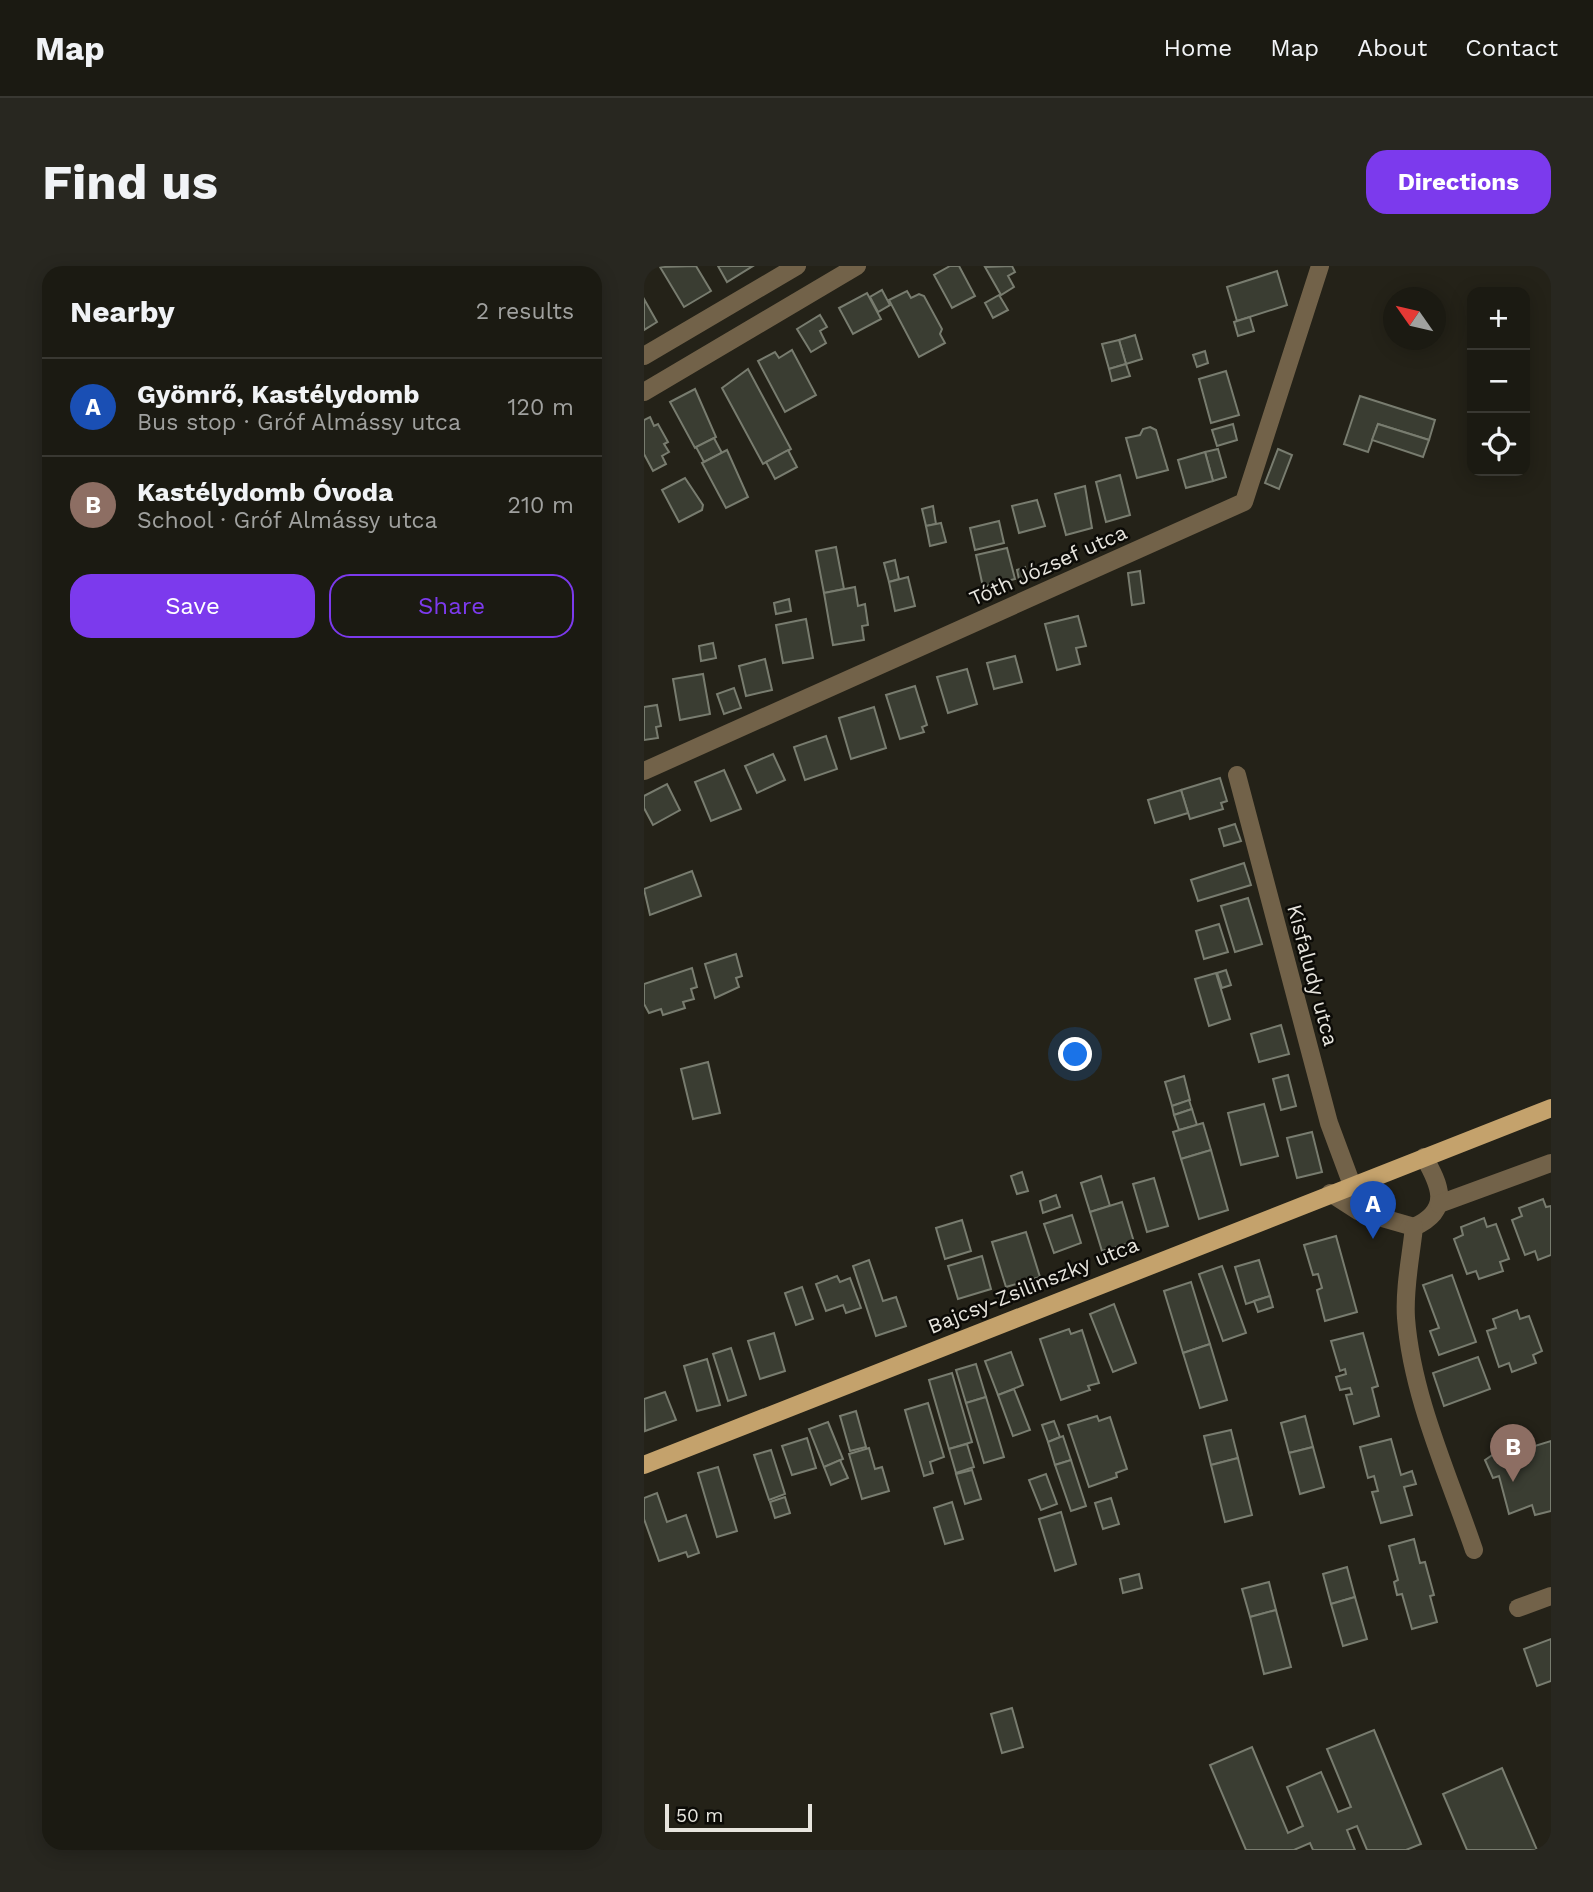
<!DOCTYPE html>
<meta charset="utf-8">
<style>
:root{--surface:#1b1a12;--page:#282720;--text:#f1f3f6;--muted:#a0a19f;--line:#393832;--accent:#7c3aed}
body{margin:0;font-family:"Work Sans",sans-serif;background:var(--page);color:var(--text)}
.controls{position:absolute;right:21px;top:21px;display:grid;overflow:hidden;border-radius:14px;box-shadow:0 4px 18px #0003}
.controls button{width:63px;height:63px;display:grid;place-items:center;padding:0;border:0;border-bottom:2px solid var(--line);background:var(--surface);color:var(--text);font:35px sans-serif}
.compass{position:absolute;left:739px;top:21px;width:63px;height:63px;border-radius:50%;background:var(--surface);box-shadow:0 4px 18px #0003;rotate:304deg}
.scale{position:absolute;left:21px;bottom:18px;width:147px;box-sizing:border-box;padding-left:7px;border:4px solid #e7e5de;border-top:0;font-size:19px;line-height:24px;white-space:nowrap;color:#e7e5de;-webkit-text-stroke:5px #0c0b07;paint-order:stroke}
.you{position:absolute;left:432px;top:789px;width:24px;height:24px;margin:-18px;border:5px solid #fff;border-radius:50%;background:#1a73e8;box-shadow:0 0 0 10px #1a73e833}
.badge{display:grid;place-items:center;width:46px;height:46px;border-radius:50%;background:var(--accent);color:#fff;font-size:23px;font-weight:700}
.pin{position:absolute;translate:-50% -58px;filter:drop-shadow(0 2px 4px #0008)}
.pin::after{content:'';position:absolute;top:37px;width:24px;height:21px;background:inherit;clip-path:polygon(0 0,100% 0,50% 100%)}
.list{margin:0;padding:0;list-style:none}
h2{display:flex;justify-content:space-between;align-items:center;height:91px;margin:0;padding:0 28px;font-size:30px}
h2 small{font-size:23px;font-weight:400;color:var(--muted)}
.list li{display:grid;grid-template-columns:46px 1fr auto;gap:21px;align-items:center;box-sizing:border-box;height:98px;padding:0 28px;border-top:2px solid var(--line)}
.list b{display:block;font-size:26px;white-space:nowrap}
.list p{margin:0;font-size:23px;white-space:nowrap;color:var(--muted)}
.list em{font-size:23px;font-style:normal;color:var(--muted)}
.actions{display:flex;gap:14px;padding:21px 28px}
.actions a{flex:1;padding:16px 0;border:2px solid var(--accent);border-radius:21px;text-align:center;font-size:24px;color:var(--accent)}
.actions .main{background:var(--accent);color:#fff}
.icon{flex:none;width:38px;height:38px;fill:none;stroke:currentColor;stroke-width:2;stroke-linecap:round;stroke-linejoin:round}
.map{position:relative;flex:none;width:907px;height:1584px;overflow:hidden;border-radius:21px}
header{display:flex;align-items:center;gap:42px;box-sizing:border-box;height:98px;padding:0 35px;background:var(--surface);border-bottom:2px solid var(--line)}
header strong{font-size:33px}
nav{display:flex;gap:38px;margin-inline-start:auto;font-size:24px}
.intro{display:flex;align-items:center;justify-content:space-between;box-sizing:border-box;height:168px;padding:0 42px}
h1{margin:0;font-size:49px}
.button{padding:18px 32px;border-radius:21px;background:var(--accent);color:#fff;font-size:24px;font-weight:700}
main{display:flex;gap:42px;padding:0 42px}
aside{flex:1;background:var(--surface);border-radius:21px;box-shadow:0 4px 18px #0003}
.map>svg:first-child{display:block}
.building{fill:#3a3d32;stroke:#787c6f;stroke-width:2}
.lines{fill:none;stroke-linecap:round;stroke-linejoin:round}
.minor{stroke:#726249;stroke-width:18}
.major{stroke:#c4a26c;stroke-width:18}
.labels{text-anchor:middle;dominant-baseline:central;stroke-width:5;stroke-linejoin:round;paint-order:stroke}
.street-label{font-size:21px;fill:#e7e5de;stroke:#0c0b07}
</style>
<header>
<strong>Map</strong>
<nav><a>Home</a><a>Map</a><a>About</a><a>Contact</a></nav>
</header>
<div class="intro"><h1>Find us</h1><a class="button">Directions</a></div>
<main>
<aside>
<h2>Nearby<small>2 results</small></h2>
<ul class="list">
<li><span class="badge" style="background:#1a4fb4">A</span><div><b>Gyömrő, Kastélydomb</b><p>Bus stop · Gróf Almássy utca</p></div><em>120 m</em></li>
<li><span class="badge" style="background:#8d6e63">B</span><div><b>Kastélydomb Óvoda</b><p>School · Gróf Almássy utca</p></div><em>210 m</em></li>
</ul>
<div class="actions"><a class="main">Save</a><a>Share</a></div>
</aside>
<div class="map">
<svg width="907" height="1584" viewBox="0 0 907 1584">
<rect width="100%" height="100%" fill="#242218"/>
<g class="building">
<path d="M52 0 67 25 40 41 16 1Z"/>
<path d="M74 0H109L83 16Z"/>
<path d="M306 0H315L331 30 308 42 290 9Z"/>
<path d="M368 0 371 6 364 10 370 21 357 29 341 1Z"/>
<path d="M633 5 643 39 593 55 583 21Z"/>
<path d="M238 24 246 39 234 46 226 31Z"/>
<path d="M263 25 267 32 275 28 280 30 298 63 296 68 301 77 275 91 245 34Z"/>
<path d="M223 27 237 53 209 68 195 42Z"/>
<path d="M355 29 364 44 349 52 341 37Z"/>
<path d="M0 33 13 56 0 64Z"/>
<path d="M176 49 183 61 176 65 182 77 167 86 153 63Z"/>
<path d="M606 51 610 65 594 70 590 56Z"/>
<path d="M491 69 498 93 482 98 475 74Z"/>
<path d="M475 74 482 98 465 103 458 78Z"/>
<path d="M148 84 172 129 141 146 114 95 131 86 135 92Z"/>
<path d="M561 85 564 97 553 101 549 89Z"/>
<path d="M482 98 486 110 468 115 465 103Z"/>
<path d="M104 103 147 183 119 198 78 122Z"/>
<path d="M582 105 595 149 567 157 555 113Z"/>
<path d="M51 123 72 171 51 182 26 136Z"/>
<path d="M716 130 791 154 785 174 734 158 724 186 700 178Z"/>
<path d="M6 151 10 160 14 158 24 176 20 178 25 186 18 190 22 198 9 205 0 188V154Z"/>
<path d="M589 158 593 174 573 180 568 164Z"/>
<path d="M734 158 785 174 779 191 728 174Z"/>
<path d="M506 161 512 164 524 204 493 212 482 172 496 169 499 163Z"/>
<path d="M70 172 78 187 60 196 52 181Z"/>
<path d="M574 183 582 211 569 215 561 186Z"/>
<path d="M634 183 648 189 635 223 621 217Z"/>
<path d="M83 184 104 231 82 242 58 197Z"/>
<path d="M144 184 153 201 131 213 122 196Z"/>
<path d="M561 186 569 215 542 222 534 194Z"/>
<path d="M476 209 486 249 462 256 452 216Z"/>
<path d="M41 212 59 239 58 244 35 256 18 224Z"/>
<path d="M441 220 448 262 422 269 411 228Z"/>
<path d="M393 234 401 260 375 267 368 240Z"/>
<path d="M289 240 292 258 282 260 278 243Z"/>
<path d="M355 255 360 277 331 284 326 262Z"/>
<path d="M297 257 302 276 286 280 282 260Z"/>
<path d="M192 281 200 323 180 327 172 285Z"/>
<path d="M363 282 371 313 339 321 332 289Z"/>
<path d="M251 294 255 313 245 316 240 297Z"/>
<path d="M381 301 384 314 376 318 373 304Z"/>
<path d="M496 305 500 337 488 339 484 307Z"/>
<path d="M264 311 271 340 251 345 245 316Z"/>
<path d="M211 321 214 340 221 338 224 359 218 360 220 374 189 379 180 327Z"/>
<path d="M145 333 147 345 132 348 130 337Z"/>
<path d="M434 350 442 380 432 382 436 398 413 404 401 358Z"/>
<path d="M162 353 169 392 139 397 132 359Z"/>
<path d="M69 377 72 392 57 395 55 380Z"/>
<path d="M371 390 378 416 350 423 343 397Z"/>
<path d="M121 393 128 424 102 430 95 400Z"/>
<path d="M323 403 333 438 304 447 293 411Z"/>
<path d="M59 408 66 448 36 454 29 413Z"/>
<path d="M271 420 283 459 278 461 280 466 256 473 242 429Z"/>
<path d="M90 422 97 442 80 448 73 428Z"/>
<path d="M13 439 17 460 12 461 14 472 0 474V441Z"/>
<path d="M230 441 242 482 207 493 195 452Z"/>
<path d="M182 470 193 503 161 514 150 481Z"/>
<path d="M129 488 141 514 113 527 101 500Z"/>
<path d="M80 504 97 543 67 555 51 516Z"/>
<path d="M576 512 583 535 577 537 579 543 546 553 537 524Z"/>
<path d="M23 518 36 544 9 559 0 542V530Z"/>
<path d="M537 524 544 547 511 557 504 534Z"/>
<path d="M591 558 597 575 580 580 575 563Z"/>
<path d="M600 597 607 619 554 635 547 614Z"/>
<path d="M48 605 57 630 6 649 0 623Z"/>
<path d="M604 632 618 678 591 686 577 640Z"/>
<path d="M575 658 584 686 560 693 552 665Z"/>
<path d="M92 688 98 710 92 712 95 721 71 732 61 698Z"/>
<path d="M48 702 53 721 47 723 50 733 39 736 41 742 19 749 17 743 5 747 0 738V718Z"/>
<path d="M582 704 587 719 578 722 573 707Z"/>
<path d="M572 707 586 753 565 760 551 713Z"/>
<path d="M637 759 645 788 615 796 607 768Z"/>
<path d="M64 796 76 847 49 853 37 803Z"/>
<path d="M644 809 652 840 637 844 629 813Z"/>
<path d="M540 810 546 834 528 840 521 816Z"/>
<path d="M545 834 548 843 530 849 528 840Z"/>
<path d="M620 838 634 890 597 899 584 847Z"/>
<path d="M548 843 553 859 535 864 530 849Z"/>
<path d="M559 857 567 884 537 893 529 866Z"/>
<path d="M668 866 678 906 653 912 643 872Z"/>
<path d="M567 884 584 944 555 953 537 893Z"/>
<path d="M378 906 384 925 373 928 367 910Z"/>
<path d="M457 910 466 940 446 946 437 917Z"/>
<path d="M510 912 524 960 503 966 489 918Z"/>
<path d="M412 929 416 941 399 947 396 935Z"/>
<path d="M899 933 902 941 907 940V989L894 994 891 985 881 989 868 954 878 950 875 942Z"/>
<path d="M478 936 490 976 458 985 446 946Z"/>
<path d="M428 949 437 977 410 987 400 958Z"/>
<path d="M840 952 843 961 852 958 865 993 856 996 859 1005 835 1013 832 1005 823 1008 810 973 819 969 817 961Z"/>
<path d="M318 954 327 985 301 993 292 962Z"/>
<path d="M382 966 396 1011 362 1021 348 976Z"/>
<path d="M692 970 713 1046 681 1055 673 1024 678 1022 674 1008 669 1009 660 979Z"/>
<path d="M338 990 347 1023 314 1033 304 1000Z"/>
<path d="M225 994 239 1035 252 1031 262 1060 232 1070 209 1000Z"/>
<path d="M615 994 626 1030 602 1038 591 1001Z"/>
<path d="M578 1000 602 1067 579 1075 555 1008Z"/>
<path d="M808 1009 832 1076 795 1089 786 1065 795 1062 779 1019Z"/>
<path d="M193 1010 196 1016 206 1012 217 1042 202 1047 199 1039 182 1045 172 1018Z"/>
<path d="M547 1016 566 1078 539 1087 520 1025Z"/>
<path d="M158 1021 169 1053 152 1059 141 1027Z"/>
<path d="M626 1030 629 1041 614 1046 610 1035Z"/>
<path d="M470 1038 492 1097 469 1106 446 1048Z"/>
<path d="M873 1044 876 1053 885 1050 898 1085 889 1089 892 1097 868 1106 865 1097 855 1101 843 1065 852 1062 849 1053Z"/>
<path d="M425 1063 427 1068 438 1064 455 1117 444 1120 446 1124 417 1134 396 1073Z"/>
<path d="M130 1067 141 1105 116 1113 104 1075Z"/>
<path d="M719 1067 734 1120 728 1122 735 1150 710 1158 702 1129 708 1128 706 1122 696 1124 692 1111 702 1108 701 1103 696 1105 687 1075Z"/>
<path d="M566 1078 583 1134 556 1142 539 1087Z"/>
<path d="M87 1082 102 1129 84 1135 69 1088Z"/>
<path d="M367 1086 379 1119 354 1129 341 1095Z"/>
<path d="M834 1091 846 1123 800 1140 789 1107Z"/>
<path d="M63 1093 76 1139 53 1145 40 1100Z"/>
<path d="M332 1098 342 1131 322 1137 312 1104Z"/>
<path d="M308 1107 328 1176 305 1183 285 1114Z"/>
<path d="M370 1123 386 1164 369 1170 354 1129Z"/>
<path d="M21 1126 32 1154 1 1165 0 1133Z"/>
<path d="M342 1131 360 1191 340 1197 322 1137Z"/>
<path d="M284 1137 300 1191 286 1196 289 1207 280 1210 261 1144Z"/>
<path d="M212 1145 222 1181 206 1185 196 1150Z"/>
<path d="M453 1150 455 1155 466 1151 483 1203 472 1207 473 1211 445 1221 424 1159Z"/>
<path d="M661 1150 669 1181 645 1187 637 1157Z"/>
<path d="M410 1155 416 1171 404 1176 398 1159Z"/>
<path d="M184 1156 199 1193 180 1201 165 1163Z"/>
<path d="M587 1164 594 1192 567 1199 560 1170Z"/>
<path d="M419 1170 427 1194 411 1199 404 1176Z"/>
<path d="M163 1172 172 1202 148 1209 138 1180Z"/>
<path d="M747 1173 757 1209 768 1205 772 1218 760 1221 768 1249 737 1257 728 1226 734 1225 730 1210 724 1212 716 1181Z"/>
<path d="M876 1175 881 1183 907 1175V1245L891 1249 888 1239 865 1248 855 1210 849 1212 841 1194 860 1181 862 1184Z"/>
<path d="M323 1178 330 1201 312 1207 305 1183Z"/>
<path d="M669 1181 680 1221 656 1228 645 1187Z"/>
<path d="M225 1182 231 1203 238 1201 245 1225 218 1233 205 1188Z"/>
<path d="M127 1184 141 1228 125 1234 110 1189Z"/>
<path d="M594 1192 608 1249 581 1256 567 1199Z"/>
<path d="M196 1194 204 1212 187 1219 180 1201Z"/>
<path d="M427 1194 442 1240 427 1245 411 1199Z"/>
<path d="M74 1201 93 1265 73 1271 54 1207Z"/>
<path d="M328 1204 337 1233 321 1238 312 1208Z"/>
<path d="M402 1208 413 1238 397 1244 385 1214Z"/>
<path d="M13 1227 23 1256 42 1249 55 1287 44 1291 42 1286 15 1295 0 1253V1232Z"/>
<path d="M141 1231 146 1247 131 1252 126 1236Z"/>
<path d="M467 1232 475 1258 459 1263 451 1237Z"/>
<path d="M308 1236 319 1273 301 1278 290 1242Z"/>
<path d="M417 1246 432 1298 411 1305 395 1253Z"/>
<path d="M770 1273 776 1297 781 1296 790 1329 786 1330 793 1356 768 1363 758 1328 753 1329 750 1316 754 1314 745 1280Z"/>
<path d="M703 1301 711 1331 687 1338 679 1308Z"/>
<path d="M495 1308 498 1322 479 1327 476 1313Z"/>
<path d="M625 1316 632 1344 606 1351 598 1323Z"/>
<path d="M711 1331 723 1373 699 1380 687 1338Z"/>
<path d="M632 1344 647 1401 620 1408 606 1351Z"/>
<path d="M907 1373V1415L893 1420 880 1383Z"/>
<path d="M368 1442 379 1481 358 1487 347 1448Z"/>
<path d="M730 1464 777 1578 762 1584H723L713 1560 703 1564 711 1584H669L666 1577 650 1584H602L566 1499 608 1481 644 1567 659 1560 643 1521 677 1506 694 1546 707 1541 683 1483Z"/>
<path d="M858 1502 893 1584H823L799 1528Z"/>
</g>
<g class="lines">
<g class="minor">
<path d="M0 90 153 0"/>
<path d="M0 126 213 0"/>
<path d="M0 505 600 236 676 0"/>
<path d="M593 509 685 857 708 919"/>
<path d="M686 927 714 945 770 961C808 944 796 919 780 891"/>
<path d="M795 938 907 897"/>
<path d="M770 961C767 990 760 1022 762 1052 768 1131 805 1210 830 1284"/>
<path d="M874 1342 907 1330"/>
</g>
<path class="major" d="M0 1199 907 842"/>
</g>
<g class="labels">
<g class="street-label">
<text transform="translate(404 299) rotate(-24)">Tóth József utca</text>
<text transform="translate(669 709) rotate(75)">Kisfaludy utca</text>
<text transform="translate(389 1019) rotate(-22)">Bajcsy-Zsilinszky utca</text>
</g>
</g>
</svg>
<div class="controls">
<button>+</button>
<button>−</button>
<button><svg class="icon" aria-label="locate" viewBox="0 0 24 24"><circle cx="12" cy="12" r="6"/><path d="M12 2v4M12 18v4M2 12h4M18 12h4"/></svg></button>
</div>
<svg class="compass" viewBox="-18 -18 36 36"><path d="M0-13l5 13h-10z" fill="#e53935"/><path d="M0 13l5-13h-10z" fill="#a0a19f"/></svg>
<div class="scale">50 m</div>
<div class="you"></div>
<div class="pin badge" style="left:729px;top:973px;background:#1a4fb4">A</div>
<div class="pin badge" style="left:869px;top:1216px;background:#8d6e63">B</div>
</div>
</main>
